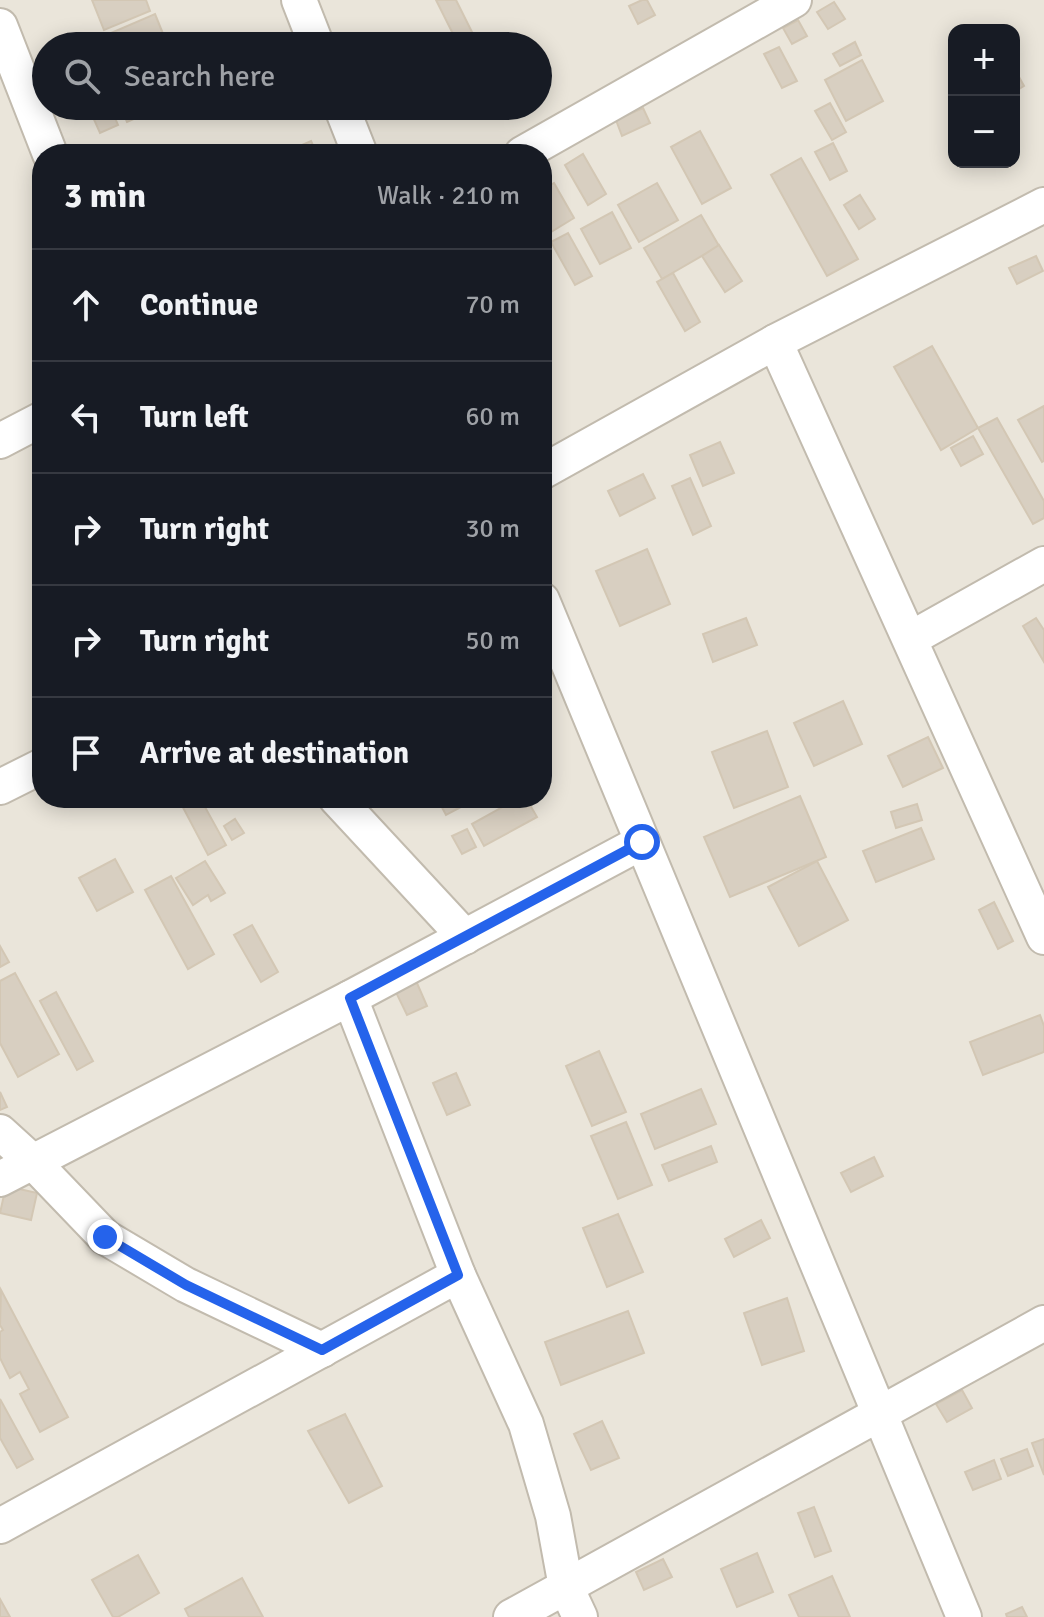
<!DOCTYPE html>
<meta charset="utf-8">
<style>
:root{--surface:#171b24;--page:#242831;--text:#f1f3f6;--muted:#9ea1a6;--line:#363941}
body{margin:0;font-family:Signika,sans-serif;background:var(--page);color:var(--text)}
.controls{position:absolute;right:24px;top:24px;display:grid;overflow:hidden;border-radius:16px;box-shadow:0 4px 20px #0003}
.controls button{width:72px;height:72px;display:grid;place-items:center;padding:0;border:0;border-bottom:2px solid var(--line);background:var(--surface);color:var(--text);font:40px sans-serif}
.stop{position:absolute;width:24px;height:24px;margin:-18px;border:6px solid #2563eb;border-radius:50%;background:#fff}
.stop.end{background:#2563eb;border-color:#fff;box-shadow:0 2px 8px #0008}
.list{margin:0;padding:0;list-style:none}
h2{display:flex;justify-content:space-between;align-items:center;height:104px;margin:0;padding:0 32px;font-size:34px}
h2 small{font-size:26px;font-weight:400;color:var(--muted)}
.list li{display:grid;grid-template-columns:52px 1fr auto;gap:24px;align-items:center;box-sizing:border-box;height:112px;padding:0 32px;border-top:2px solid var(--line)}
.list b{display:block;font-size:30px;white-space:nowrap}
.list em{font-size:26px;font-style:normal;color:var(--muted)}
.icon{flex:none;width:44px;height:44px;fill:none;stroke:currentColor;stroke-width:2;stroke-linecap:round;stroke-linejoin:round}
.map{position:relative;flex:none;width:1044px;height:1617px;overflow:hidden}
.search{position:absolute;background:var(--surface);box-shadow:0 4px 20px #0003;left:32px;top:32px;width:520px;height:88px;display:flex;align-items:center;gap:20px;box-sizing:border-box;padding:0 28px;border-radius:44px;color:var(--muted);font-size:30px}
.panel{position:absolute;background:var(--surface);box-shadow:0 4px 20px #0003;left:32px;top:144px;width:520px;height:664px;border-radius:32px}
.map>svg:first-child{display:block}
.residential{fill:#eae5da;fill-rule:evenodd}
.building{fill:#d8cfc1;stroke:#d3c7b4;stroke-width:2}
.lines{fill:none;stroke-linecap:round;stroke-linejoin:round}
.street-casing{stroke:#c2bbae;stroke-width:38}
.street{stroke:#fff;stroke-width:34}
.route{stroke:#2563eb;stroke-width:10}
</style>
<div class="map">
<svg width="1044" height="1617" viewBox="0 0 1044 1617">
<rect width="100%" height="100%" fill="#f6f3ec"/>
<path class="residential" d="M0 0H1044V1617H0ZM954 30H1014V162H954ZM46 46H538V106H46ZM42 154H542V798H42Z"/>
<g class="building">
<path d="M92 0H146L150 11 104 30Z"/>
<path d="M436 0H456L473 34 457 42Z"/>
<path d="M642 0H647L655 15 638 24 629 6Z"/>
<path d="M834 2 845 19 828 29 817 12Z"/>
<path d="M155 14 168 46H148L146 41 135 46H92L90 42Z"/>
<path d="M798 20 807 36 792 44 783 28Z"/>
<path d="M855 42 861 55 840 66 833 54Z"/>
<path d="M779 47 797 81 782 88 764 54Z"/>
<path d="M862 60 883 101 846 121 825 80Z"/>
<path d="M1014 68 1024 86 1014 92Z"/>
<path d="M830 103 846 132 832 140 815 111Z"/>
<path d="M88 106H110L118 125 100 133Z"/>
<path d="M120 106H161V107L127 122Z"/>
<path d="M643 108 650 123 622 136 616 120Z"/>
<path d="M700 131 731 188 702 204 671 147Z"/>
<path d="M311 141 317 154H298L295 148Z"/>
<path d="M833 143 847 171 830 180 815 152Z"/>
<path d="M583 154 606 194 588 205 565 165Z"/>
<path d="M801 158 858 259 827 276 771 175Z"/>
<path d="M554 183 574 218 546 235 542 227V189Z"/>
<path d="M657 183 678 220 639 242 618 205Z"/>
<path d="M860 195 875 219 859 229 844 205Z"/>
<path d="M612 212 631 248 600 264 581 229Z"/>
<path d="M701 215 719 246 662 279 644 248Z"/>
<path d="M568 233 592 276 575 285 551 242Z"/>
<path d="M719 245 742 281 725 292 702 256Z"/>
<path d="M1036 256 1043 271 1017 284 1009 268Z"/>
<path d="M673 273 700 322 685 331 657 282Z"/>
<path d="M932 346 978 428 941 450 894 367Z"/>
<path d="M1044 406V461L1042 462 1018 420Z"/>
<path d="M997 418 1044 501V518L1033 524 978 428Z"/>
<path d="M973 436 983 454 961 466 951 448Z"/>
<path d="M720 442 734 473 703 486 690 455Z"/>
<path d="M643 474 655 498 620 516 608 491Z"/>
<path d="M690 478 711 526 693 535 672 486Z"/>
<path d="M647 549 670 604 620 626 596 571Z"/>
<path d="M42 584V601L35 588Z"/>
<path d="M746 618 757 645 713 662 703 634Z"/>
<path d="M1036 618 1044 630V662L1023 626Z"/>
<path d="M843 701 862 744 814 766 794 723Z"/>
<path d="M767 731 788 787 734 808 712 752Z"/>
<path d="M928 737 943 768 903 787 888 756Z"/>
<path d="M800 796 826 857 730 897 704 837Z"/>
<path d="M178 798H200L226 845 208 855Z"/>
<path d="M437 798H478L446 815Z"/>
<path d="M519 798H526L537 817 484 846 472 824Z"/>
<path d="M917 804 922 820 896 828 891 812Z"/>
<path d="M235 819 244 833 232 840 224 826Z"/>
<path d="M921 828 934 859 876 882 863 851Z"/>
<path d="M467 829 476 847 462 854 452 836Z"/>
<path d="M115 859 133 892 97 911 79 878Z"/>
<path d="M205 861 225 893 211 901 208 895 193 905 176 878Z"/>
<path d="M817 861 848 920 799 946 768 887Z"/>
<path d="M171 876 214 954 188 969 145 890Z"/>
<path d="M994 902 1013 941 998 949 979 910Z"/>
<path d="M252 925 278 972 261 982 234 935Z"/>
<path d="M0 946 9 962 0 967Z"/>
<path d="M15 973 59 1054 18 1077 0 1043V981Z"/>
<path d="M413 974 427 1006 407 1015 392 984Z"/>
<path d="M56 992 93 1061 77 1070 40 1001Z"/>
<path d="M1040 1015 1044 1026V1052L983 1075 970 1042Z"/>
<path d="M599 1051 626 1112 592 1126 566 1066Z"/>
<path d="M456 1073 470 1105 447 1115 433 1083Z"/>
<path d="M701 1089 716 1124 655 1149 641 1114Z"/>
<path d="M0 1092 7 1107 0 1110Z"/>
<path d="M626 1122 652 1185 618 1199 591 1136Z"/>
<path d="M711 1146 717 1162 669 1181 662 1165Z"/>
<path d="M874 1157 883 1176 851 1192 841 1173Z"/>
<path d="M6 1186 37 1193 31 1220 0 1213Z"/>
<path d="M618 1214 643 1272 607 1287 583 1228Z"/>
<path d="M761 1220 770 1238 734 1257 725 1239Z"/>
<path d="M1 1290 68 1417 40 1432 20 1394 29 1389 20 1372 10 1378 0 1358V1332L3 1330 0 1325Z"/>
<path d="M787 1298 804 1351 762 1365 744 1313Z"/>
<path d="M628 1311 644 1353 561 1385 545 1342Z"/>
<path d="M962 1390 972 1408 947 1422 936 1404Z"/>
<path d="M0 1399 33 1459 17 1468 0 1438Z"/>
<path d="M345 1414 382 1486 349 1503 308 1431Z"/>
<path d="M602 1421 619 1458 591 1470 574 1434Z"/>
<path d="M1044 1439V1475L1032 1443Z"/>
<path d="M1027 1449 1033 1466 1008 1476 1001 1459Z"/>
<path d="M994 1460 1001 1479 973 1490 965 1472Z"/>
<path d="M814 1507 831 1551 815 1557 798 1513Z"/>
<path d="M757 1553 773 1592 737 1607 721 1569Z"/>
<path d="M138 1555 159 1593 118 1617H113L92 1580Z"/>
<path d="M663 1559 672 1577 644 1590 636 1572Z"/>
<path d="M832 1576 850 1617H799L789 1595Z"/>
<path d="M242 1578 263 1617H189L185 1609Z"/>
<path d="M0 1599 10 1617H0Z"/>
<path d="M1022 1607 1027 1617H1007L1006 1614Z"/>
</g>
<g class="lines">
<g class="street-casing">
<g id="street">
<path d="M299 0 317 46"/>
<path d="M0 26 50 154"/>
<path d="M341 106 360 154"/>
<path d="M522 154 794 0"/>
<path d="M775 342 1044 937"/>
<path d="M0 441 42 419"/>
<path d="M542 472 775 342 1044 205"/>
<path d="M542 600 964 1617"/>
<path d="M910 639 1044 564"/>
<path d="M0 787 42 766"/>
<path d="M336 798 465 937"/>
<path d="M350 998 458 1275 526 1424 553 1516 566 1587 580 1617"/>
<path d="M0 1132 33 1162 105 1237 186 1285 322 1350"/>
<path d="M0 1179 350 998 642 842"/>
<path d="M0 1526 458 1275"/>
<path d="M511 1617 1044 1323"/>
</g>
</g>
<use href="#street" class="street"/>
</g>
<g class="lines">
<path class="route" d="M105 1237 186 1285 322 1350 458 1275 350 998 642 842"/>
</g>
</svg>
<div class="controls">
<button>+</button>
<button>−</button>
</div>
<div class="stop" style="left:642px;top:842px"></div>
<div class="stop end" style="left:105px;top:1237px"></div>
<div class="search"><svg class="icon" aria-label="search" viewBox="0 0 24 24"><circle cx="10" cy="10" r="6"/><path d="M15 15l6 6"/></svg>Search here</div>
<section class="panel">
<h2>3 min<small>Walk · 210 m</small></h2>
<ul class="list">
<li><svg class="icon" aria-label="ahead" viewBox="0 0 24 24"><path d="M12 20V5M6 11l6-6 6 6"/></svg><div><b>Continue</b></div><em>70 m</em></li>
<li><svg class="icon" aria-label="left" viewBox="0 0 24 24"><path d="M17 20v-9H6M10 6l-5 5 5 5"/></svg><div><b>Turn left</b></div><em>60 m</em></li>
<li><svg class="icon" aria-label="right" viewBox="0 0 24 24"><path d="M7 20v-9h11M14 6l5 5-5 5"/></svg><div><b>Turn right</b></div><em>30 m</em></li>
<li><svg class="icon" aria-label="right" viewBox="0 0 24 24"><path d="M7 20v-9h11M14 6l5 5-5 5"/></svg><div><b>Turn right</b></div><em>50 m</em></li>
<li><svg class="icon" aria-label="arrive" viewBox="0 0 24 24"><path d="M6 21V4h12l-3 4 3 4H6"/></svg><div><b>Arrive at destination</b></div></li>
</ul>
</section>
</div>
